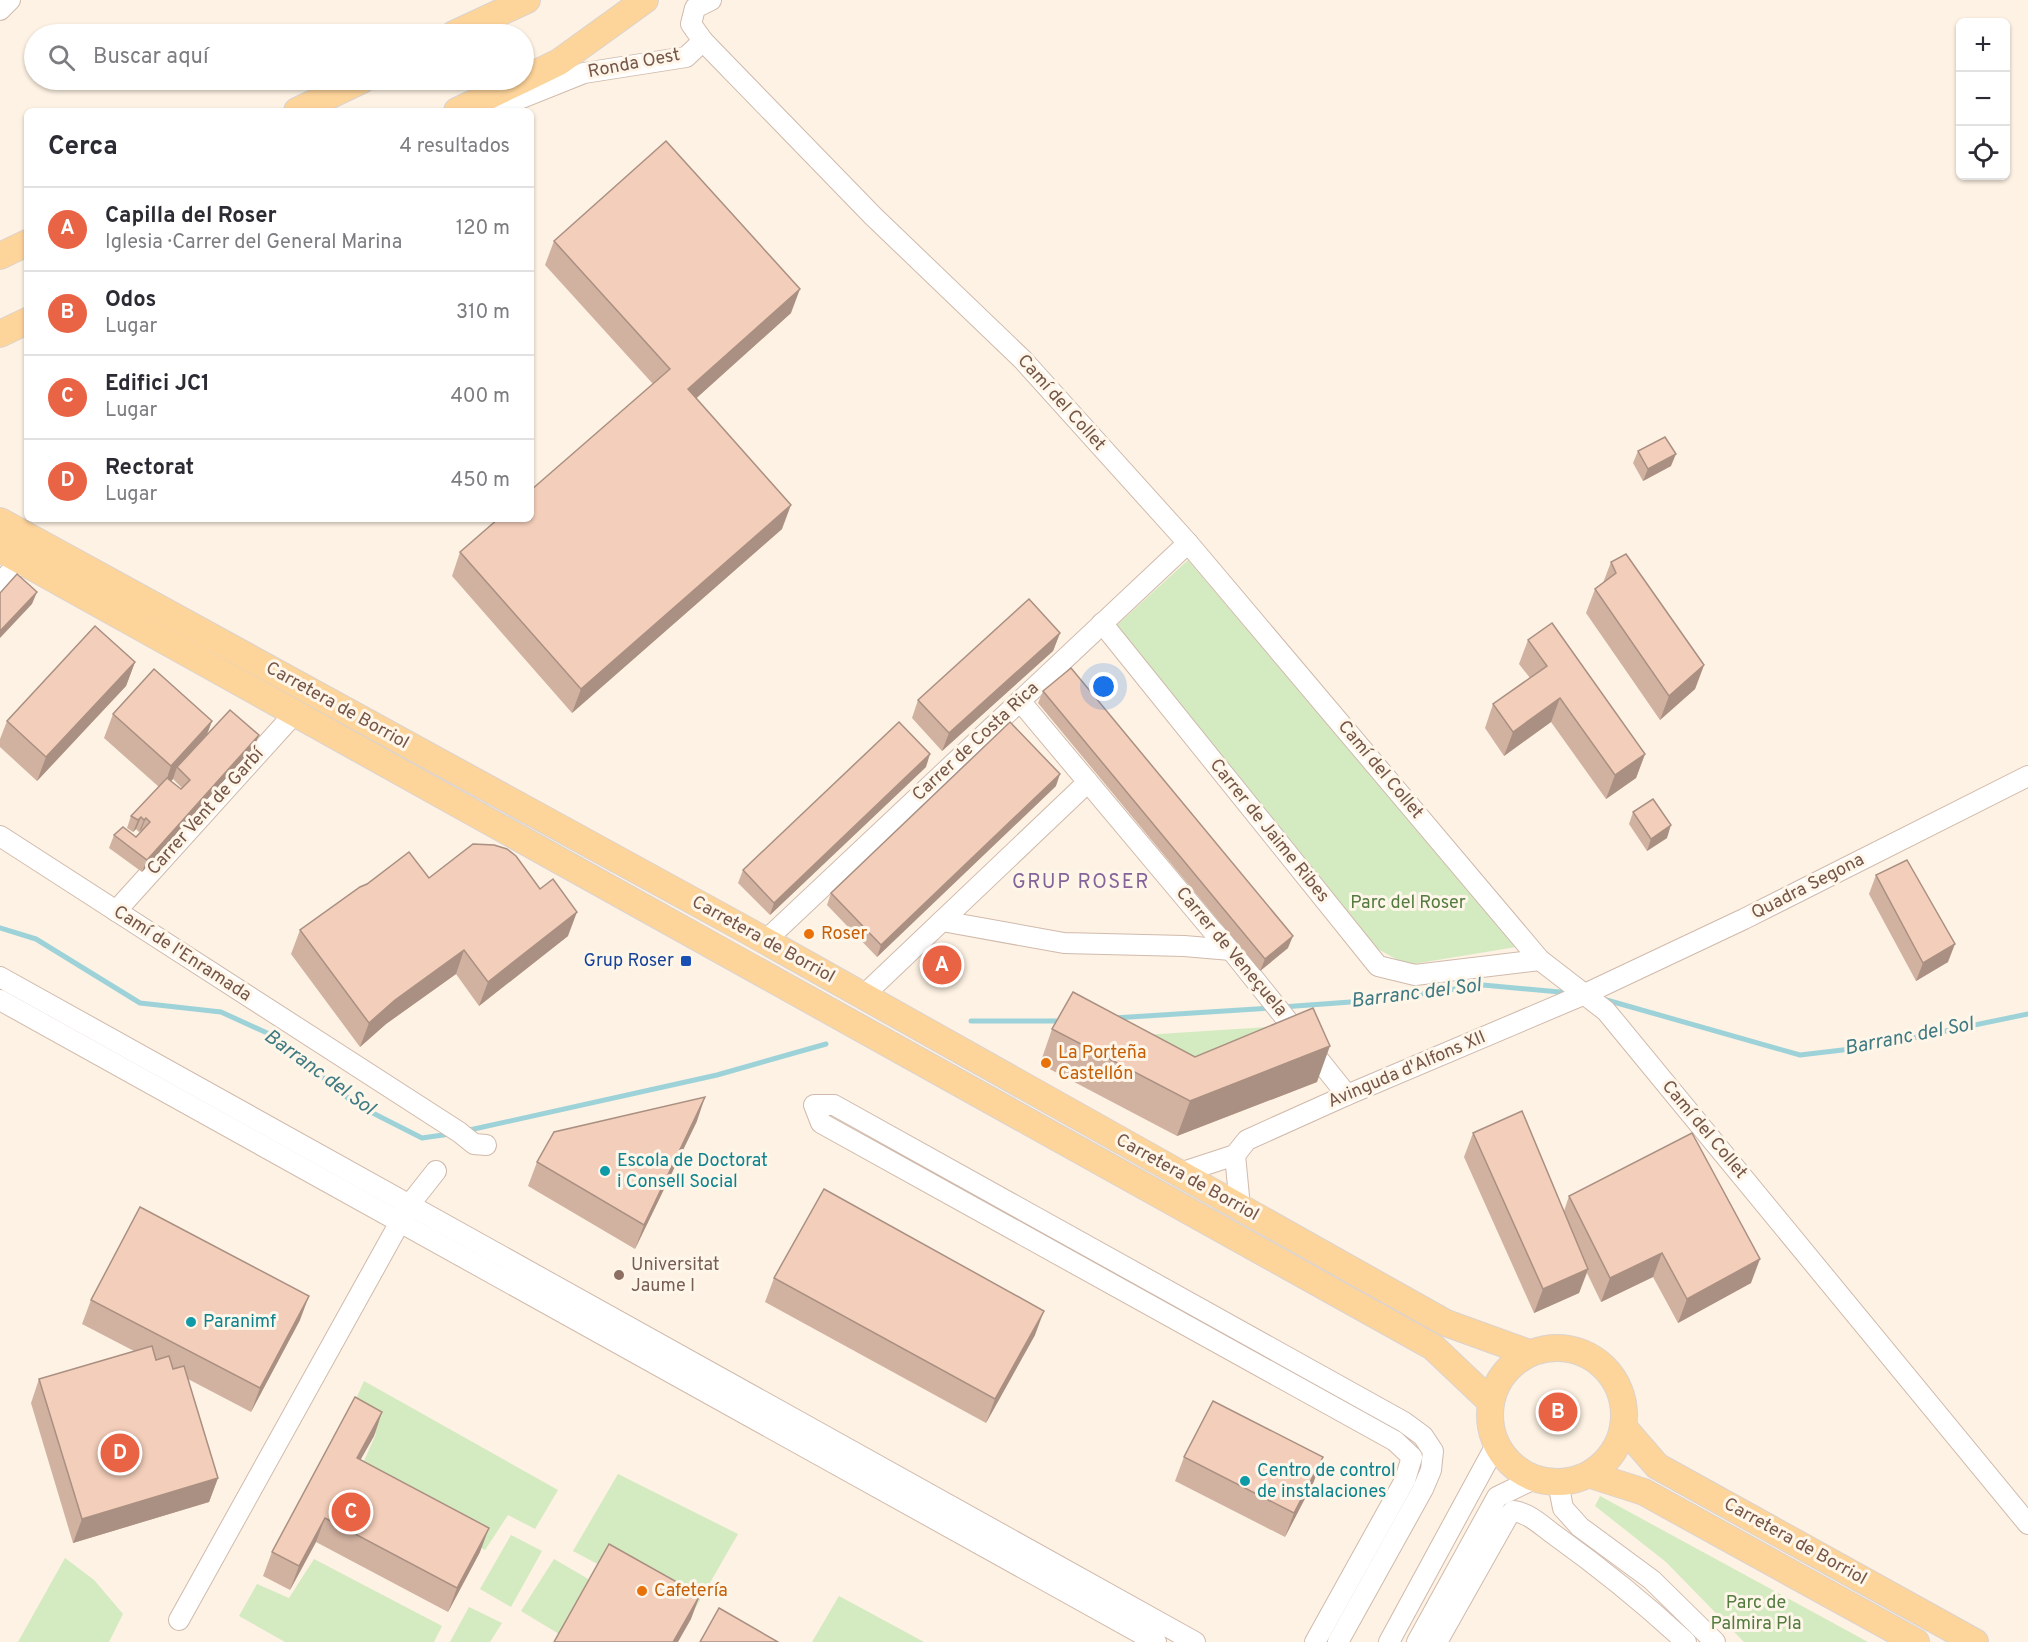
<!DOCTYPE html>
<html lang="es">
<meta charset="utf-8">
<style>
:root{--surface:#fff;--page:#f2f2f3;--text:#2b2b33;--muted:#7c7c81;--line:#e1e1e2;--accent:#e96345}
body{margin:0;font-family:Overpass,sans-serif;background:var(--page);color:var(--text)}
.controls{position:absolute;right:18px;top:18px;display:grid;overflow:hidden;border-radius:9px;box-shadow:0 2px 4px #0004}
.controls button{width:54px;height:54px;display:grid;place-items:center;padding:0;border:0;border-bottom:2px solid var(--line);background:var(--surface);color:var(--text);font:30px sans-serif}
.you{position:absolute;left:1104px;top:687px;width:21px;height:21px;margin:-15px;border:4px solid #fff;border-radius:50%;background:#1a73e8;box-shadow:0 0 0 9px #1a73e833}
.badge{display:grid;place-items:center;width:39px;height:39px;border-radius:50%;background:var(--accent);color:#fff;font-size:20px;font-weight:700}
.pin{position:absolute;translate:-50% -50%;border:3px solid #fff;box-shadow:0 2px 6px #0006}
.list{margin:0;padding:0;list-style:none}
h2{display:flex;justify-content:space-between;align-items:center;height:78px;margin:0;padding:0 24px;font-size:26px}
h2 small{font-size:20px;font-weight:400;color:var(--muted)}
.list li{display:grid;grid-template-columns:39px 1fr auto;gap:18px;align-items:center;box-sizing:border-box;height:84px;padding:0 24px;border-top:2px solid var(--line)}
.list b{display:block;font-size:22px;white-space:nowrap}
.list p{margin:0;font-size:20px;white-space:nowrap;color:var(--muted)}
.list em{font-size:20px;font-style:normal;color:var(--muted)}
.icon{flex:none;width:33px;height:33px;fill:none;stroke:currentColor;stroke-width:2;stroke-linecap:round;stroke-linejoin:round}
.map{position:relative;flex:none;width:2028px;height:1642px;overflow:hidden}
.search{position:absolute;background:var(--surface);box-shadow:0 2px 4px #0004;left:24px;top:24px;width:510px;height:66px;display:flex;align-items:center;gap:15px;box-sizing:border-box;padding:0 21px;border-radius:33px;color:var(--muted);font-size:22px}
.panel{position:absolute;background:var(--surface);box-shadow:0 2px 4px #0004;left:24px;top:108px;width:510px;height:414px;border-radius:9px}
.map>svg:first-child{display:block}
.green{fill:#d4eac1}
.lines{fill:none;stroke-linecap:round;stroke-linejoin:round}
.stream{stroke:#9dd2d9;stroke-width:5}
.minor-casing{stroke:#d0baac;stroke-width:22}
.major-casing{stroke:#dbd3cf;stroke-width:28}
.minor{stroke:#fff;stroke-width:20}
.major{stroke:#fdd49a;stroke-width:26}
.wall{fill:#d1b1a0;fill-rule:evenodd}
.shaded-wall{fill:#aa9082}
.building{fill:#f3ceba;stroke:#aa9082;stroke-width:1.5}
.food-dot{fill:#e8710a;stroke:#fff6ea;stroke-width:2}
.transit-dot{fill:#1a4fb4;stroke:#fff6ea;stroke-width:2}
.culture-dot{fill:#0f9aa8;stroke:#fff6ea;stroke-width:2}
.education-dot{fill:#8d6e63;stroke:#fff6ea;stroke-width:2}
.labels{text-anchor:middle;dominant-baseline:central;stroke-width:6;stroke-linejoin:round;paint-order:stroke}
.street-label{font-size:18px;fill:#755648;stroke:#fff6ea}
.park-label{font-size:18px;fill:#547b40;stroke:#fff6ea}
.food-label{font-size:18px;fill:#c56008;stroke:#fff6ea;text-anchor:start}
.transit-label{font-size:18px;fill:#164399;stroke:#fff6ea;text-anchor:end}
.culture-label{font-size:18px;fill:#0d838f;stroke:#fff6ea;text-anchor:start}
.education-label{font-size:18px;fill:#785e54;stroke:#fff6ea;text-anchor:start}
.neighbourhood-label{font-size:20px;letter-spacing:1.5px;fill:#856499;stroke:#fff6ea}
.water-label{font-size:20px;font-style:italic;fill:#3f7a82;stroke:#fff6ea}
</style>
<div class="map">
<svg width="2028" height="1642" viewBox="0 0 2028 1642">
<rect width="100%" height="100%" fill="#fdf2e3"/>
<g class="green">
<path d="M1188 560 1516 947 1407 965 1376 948 1115 627Z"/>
<path d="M1282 1026 1182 1092 1082 1039Z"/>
<path d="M364 1381 558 1490 535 1529 508 1515 485 1550 355 1481 376 1434 347 1419Z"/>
<path d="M618 1474 738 1534 692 1614 573 1551Z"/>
<path d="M1600 1496 1868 1642H1744L1666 1562 1595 1506Z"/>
<path d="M511 1535 542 1551 511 1607 480 1589Z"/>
<path d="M65 1558 94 1580 123 1614 109 1642H18Z"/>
<path d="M314 1559 442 1626 434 1642H285L239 1616 257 1584 289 1598Z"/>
<path d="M554 1559 590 1580 559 1634 521 1611Z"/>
<path d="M839 1596 924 1642H812Z"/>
<path d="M469 1607 502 1623 490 1642H450Z"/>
</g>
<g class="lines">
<g class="stream">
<path d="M0 928 36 939 140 1003 221 1012 276 1037 355 1104 422 1138 450 1134"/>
<path d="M1603 999 1800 1055 1868 1047 2028 1014"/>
<path d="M1282 1007 1378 1000 1483 985 1571 993"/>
<path d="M1114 1018 1272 1008"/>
<path d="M971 1021H1063"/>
<path d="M465 1131 717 1075 826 1044"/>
</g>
<g class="minor-casing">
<g id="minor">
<path d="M0 10 10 0"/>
<path d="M703 41 873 216 1023 360 1188 543 1540 960 1606 1011 2028 1524"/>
<path d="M475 111 504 105 584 73 686 57 703 41 691 24 695 8 711 0"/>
<path d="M0 583 20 562"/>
<path d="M1102 623 1378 966 1415 975 1540 960"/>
<path d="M1020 701 1212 930 1231 950 1347 1095"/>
<path d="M0 836 459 1132 474 1144 486 1145"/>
<path d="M116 911 295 713"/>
<path d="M942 921 1064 943 1184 946 1231 950"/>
<path d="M765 941 1188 543"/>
<path d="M0 977 1195 1642"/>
<path d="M863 996 1088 782"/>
<path d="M0 1000 1156 1642"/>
<path d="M1235 1155 1240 1207"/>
<path d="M1180 1173 1235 1155 1247 1140 1347 1095 1585 994 1744 919 2028 776"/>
<path d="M1558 1483 1563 1508 1580 1527 1652 1580 1715 1642"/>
<path d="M179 1620 400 1222 410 1204 436 1171"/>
<path d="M1315 1642 1405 1480 1412 1457 1395 1441 821 1123 814 1105H834L1404 1422 1423 1436 1433 1451 1431 1470 1423 1489 1338 1642"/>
<path d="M1389 1642 1496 1445"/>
<path d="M1417 1642 1497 1497 1534 1479"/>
<path d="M1437 1642 1508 1516 1513 1511C1530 1513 1543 1527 1556 1536 1602 1569 1645 1604 1686 1642"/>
</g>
</g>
<g class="major-casing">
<g id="major">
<path d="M454 34 527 0"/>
<path d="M524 79 559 62 645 0"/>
<path d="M297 111 362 80"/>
<path d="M457 111 522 80"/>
<path d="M0 256 27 243"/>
<path d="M0 334 27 321"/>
<path d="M0 521 748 931 1446 1323 1529 1353"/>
<path d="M0 549 1433 1347 1491 1402"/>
<circle cx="1557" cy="1415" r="67"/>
<path d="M1625 1429 1657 1466 1975 1642"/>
<path d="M1591 1475 1644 1492 1916 1642"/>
</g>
</g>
<use href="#minor" class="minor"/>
<use href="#major" class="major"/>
</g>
<g class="wall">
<path d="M554 241 791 313 696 398 782 529 572 713 452 576 460 552 653 384 545 265Z"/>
<path d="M1638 451 1671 466 1643 481 1633 463Z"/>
<path d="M1611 562 1704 665 1695 689 1660 720 1586 613 1595 589 1603 583Z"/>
<path d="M1060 633 1053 651 942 751 912 718 918 700Z"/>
<path d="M1528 640 1645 754 1636 778 1606 799 1551 722 1504 756 1485 728 1493 704 1530 678 1519 664Z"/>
<path d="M135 662 126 686 37 781 0 747V739L7 721Z"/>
<path d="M1043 691 1288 948 1260 971 1038 703Z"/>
<path d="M113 714 212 721 207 734 254 747 142 872 109 848 114 835 136 837 142 831 141 830 139 832 136 829 133 832 127 828 131 816 159 787 104 738ZM173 779 182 788 181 789 171 781Z"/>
<path d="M926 767 770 915 738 883 743 870Z"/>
<path d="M1056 786 877 957 827 905 831 893Z"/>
<path d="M1633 812 1667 838 1647 851 1629 824Z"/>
<path d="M1876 875 1948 962 1916 981 1869 894Z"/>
<path d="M429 878 568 936 479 1006 456 974 386 1024 360 1047 291 954 300 930Z"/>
<path d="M1052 1029 1195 1057 1317 1082 1177 1136 1040 1064Z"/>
<path d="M697 1121 635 1249 528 1186 537 1162Z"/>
<path d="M1473 1133 1564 1211 1569 1196 1751 1283 1678 1323 1653 1277 1601 1302 1587 1273 1579 1293 1534 1313 1464 1157Z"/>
<path d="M774 1278 1035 1335 986 1423 765 1302Z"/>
<path d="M91 1300 300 1320 251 1412 188 1379 218 1478 209 1502 73 1543 31 1403 39 1379 134 1351 82 1324Z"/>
<path d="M382 1412 374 1436 360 1460 480 1552 448 1612 316 1542 290 1590 263 1576 272 1552Z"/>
<path d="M1184 1457 1314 1481 1285 1537 1175 1481Z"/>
</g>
<g class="shaded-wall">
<path d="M800 289 791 313 680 413 688 389Z"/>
<path d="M1676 454 1671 466 1643 481 1648 469Z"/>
<path d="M791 505 782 529 572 713 581 689Z"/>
<path d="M37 592 32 604 0 638V631Z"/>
<path d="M1060 633 1053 651 942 751 949 733Z"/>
<path d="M135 662 126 686 37 781 46 757Z"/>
<path d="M1704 665 1695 689 1660 720 1669 696Z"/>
<path d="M1560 698 1551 722 1504 756 1513 732Z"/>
<path d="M212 721 203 745 177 767 173 779 163 790 171 766Z"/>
<path d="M259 735 254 747 142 872 147 860Z"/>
<path d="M930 754 926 767 770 915 774 903Z"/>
<path d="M1645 754 1636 778 1606 799 1615 775Z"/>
<path d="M1060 774 1056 786 877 957 881 945Z"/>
<path d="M141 817 136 829 133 832 138 820Z"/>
<path d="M146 818 141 830 139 832 144 820Z"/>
<path d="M1671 825 1667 838 1647 851 1651 839Z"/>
<path d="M577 912 568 936 479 1006 488 982Z"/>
<path d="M1293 936 1288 948 1260 971 1265 959Z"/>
<path d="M1955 944 1948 962 1916 981 1923 963Z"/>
<path d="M464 950 456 974 386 1024 360 1047 369 1023 395 1000Z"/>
<path d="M1330 1046 1317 1082 1177 1136 1190 1101Z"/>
<path d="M705 1097 697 1121 635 1249 644 1225Z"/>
<path d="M1662 1253 1653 1277 1601 1302 1610 1278Z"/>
<path d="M1760 1259 1751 1283 1678 1323 1687 1299Z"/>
<path d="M1588 1269 1579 1293 1534 1313 1543 1289Z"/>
<path d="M309 1296 300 1320 251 1412 260 1388Z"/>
<path d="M1044 1311 1035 1335 986 1423 995 1399Z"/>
<path d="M382 1412 374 1436 348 1482 357 1458Z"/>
<path d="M1323 1457 1314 1481 1285 1537 1294 1513Z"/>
<path d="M218 1478 209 1502 73 1543 82 1519Z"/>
<path d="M325 1518 316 1542 290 1590 299 1566Z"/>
<path d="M489 1528 480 1552 448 1612 457 1588Z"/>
<path d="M700 1595 691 1619 678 1642H673Z"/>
</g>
<g class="building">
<path d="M666 141 800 289 688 389 791 505 581 689 460 552 498 519H531V490L670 369 554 241Z"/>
<path d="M1665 437 1676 454 1648 469 1638 451Z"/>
<path d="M1626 554 1704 665 1669 696 1595 589 1616 573 1611 562Z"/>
<path d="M17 574 37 592 0 631V593Z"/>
<path d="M1029 599 1060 633 949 733 918 700Z"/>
<path d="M1552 623 1645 754 1615 775 1560 698 1513 732 1493 704 1547 666 1528 640Z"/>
<path d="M95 626 135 662 46 757 7 721Z"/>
<path d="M1071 668 1293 936 1265 959 1043 691Z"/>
<path d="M154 669 212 721 171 766 113 714Z"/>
<path d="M230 710 259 735 147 860 114 835 123 827 136 837 150 822 146 818 144 820 141 817 138 820 131 816 167 778 181 789 190 780 177 767Z"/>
<path d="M899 722 930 754 774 903 743 870Z"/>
<path d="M1010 722 1060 774 881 945 831 893Z"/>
<path d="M1653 799 1671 825 1651 839 1633 812Z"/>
<path d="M473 844 494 845 507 849 516 856 540 889 553 879 577 912 488 982 464 950 395 1000 369 1023 300 930 360 887 367 884 409 852 429 878Z"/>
<path d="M1907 860 1955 944 1923 963 1876 875Z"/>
<path d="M1073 992 1195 1057 1313 1008 1330 1046 1190 1101 1052 1029Z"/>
<path d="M705 1097 644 1225 537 1162 554 1132Z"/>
<path d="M1522 1111 1588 1269 1543 1289 1473 1133Z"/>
<path d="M1692 1133 1760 1259 1687 1299 1662 1253 1610 1278 1569 1196Z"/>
<path d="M824 1189 1044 1311 995 1399 774 1278Z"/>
<path d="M140 1207 309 1296 260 1388 91 1300Z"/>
<path d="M152 1346 156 1360 169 1356 173 1369 184 1366 218 1478 82 1519 39 1379Z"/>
<path d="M355 1397 382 1412 357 1458 489 1528 457 1588 325 1518 299 1566 272 1552Z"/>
<path d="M1213 1401 1323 1457 1294 1513 1184 1457Z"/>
<path d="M609 1544 700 1595 673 1642H554Z"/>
<path d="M719 1608 778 1642H700Z"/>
</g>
<g class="food-dot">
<circle cx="809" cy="934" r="6"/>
<circle cx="1046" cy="1063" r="6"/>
<circle cx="642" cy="1591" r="6"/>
</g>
<rect class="transit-dot" x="680" y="955" width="12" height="12" rx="3"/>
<g class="culture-dot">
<circle cx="605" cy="1171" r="6"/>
<circle cx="191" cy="1322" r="6"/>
<circle cx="1245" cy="1481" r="6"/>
</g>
<circle class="education-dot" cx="619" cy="1275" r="6"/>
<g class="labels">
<g class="street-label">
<text transform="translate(634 64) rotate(-11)">Ronda Oest</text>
<text transform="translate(1061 403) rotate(48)">Camí del Collet</text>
<text transform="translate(337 706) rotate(29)">Carretera de Borriol</text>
<text transform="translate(976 742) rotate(-43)">Carrer de Costa Rica</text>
<text transform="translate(1380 770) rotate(50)">Camí del Collet</text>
<text transform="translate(206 812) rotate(-48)">Carrer Vent de Garbí</text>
<text transform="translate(1269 831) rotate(51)">Carrer de Jaime Ribes</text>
<text transform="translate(1808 887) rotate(-27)">Quadra Segona</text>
<text transform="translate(763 940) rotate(29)">Carretera de Borriol</text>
<text transform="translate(1231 952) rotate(50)">Carrer de Veneçuela</text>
<text transform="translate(182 954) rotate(33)">Camí de l'Enramada</text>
<text transform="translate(1407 1070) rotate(-23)">Avinguda d'Alfons XII</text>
<text transform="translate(1704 1130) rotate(50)">Camí del Collet</text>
<text transform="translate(1187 1178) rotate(29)">Carretera de Borriol</text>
<text transform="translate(1795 1542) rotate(29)">Carretera de Borriol</text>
</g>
<g class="park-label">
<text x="1408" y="903">Parc del Roser</text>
<text x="1756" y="1603">Parc de<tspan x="1756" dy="21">Palmira Pla</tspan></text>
</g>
<g class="food-label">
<text x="821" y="934">Roser</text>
<text x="1058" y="1053">La Porteña<tspan x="1058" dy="21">Castellón</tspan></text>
<text x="654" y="1591">Cafetería</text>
</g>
<g class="transit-label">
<text x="674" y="961">Grup Roser</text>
</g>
<g class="culture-label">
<text x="617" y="1161">Escola de Doctorat<tspan x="617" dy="21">i Consell Social</tspan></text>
<text x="203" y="1322">Paranimf</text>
<text x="1257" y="1471">Centro de control<tspan x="1257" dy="21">de instalaciones</tspan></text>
</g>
<g class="education-label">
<text x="631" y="1265">Universitat<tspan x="631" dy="21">Jaume I</tspan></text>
</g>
<g class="neighbourhood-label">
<text x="1081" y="883">GRUP ROSER</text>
</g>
<g class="water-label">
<text transform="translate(1416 994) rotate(-7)">Barranc del Sol</text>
<text transform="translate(1909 1037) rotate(-11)">Barranc del Sol</text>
<text transform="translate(319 1073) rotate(36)">Barranc del Sol</text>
</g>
</g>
</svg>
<div class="controls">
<button>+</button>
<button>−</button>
<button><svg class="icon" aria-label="locate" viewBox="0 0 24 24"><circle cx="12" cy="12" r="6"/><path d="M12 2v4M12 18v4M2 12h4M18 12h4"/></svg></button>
</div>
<div class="you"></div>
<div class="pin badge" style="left:942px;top:965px">A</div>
<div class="pin badge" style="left:1558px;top:1412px">B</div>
<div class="pin badge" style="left:351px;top:1512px">C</div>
<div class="pin badge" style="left:120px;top:1453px">D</div>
<div class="search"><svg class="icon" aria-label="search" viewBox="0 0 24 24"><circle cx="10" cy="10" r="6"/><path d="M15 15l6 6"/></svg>Buscar aquí</div>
<section class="panel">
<h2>Cerca<small>4 resultados</small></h2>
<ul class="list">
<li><span class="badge">A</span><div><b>Capilla del Roser</b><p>Iglesia · Carrer del General Marina</p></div><em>120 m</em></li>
<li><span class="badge">B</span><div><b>Odos</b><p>Lugar</p></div><em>310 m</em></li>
<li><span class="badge">C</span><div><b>Edifici JC1</b><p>Lugar</p></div><em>400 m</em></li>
<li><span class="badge">D</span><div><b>Rectorat</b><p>Lugar</p></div><em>450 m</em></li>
</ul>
</section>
</div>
